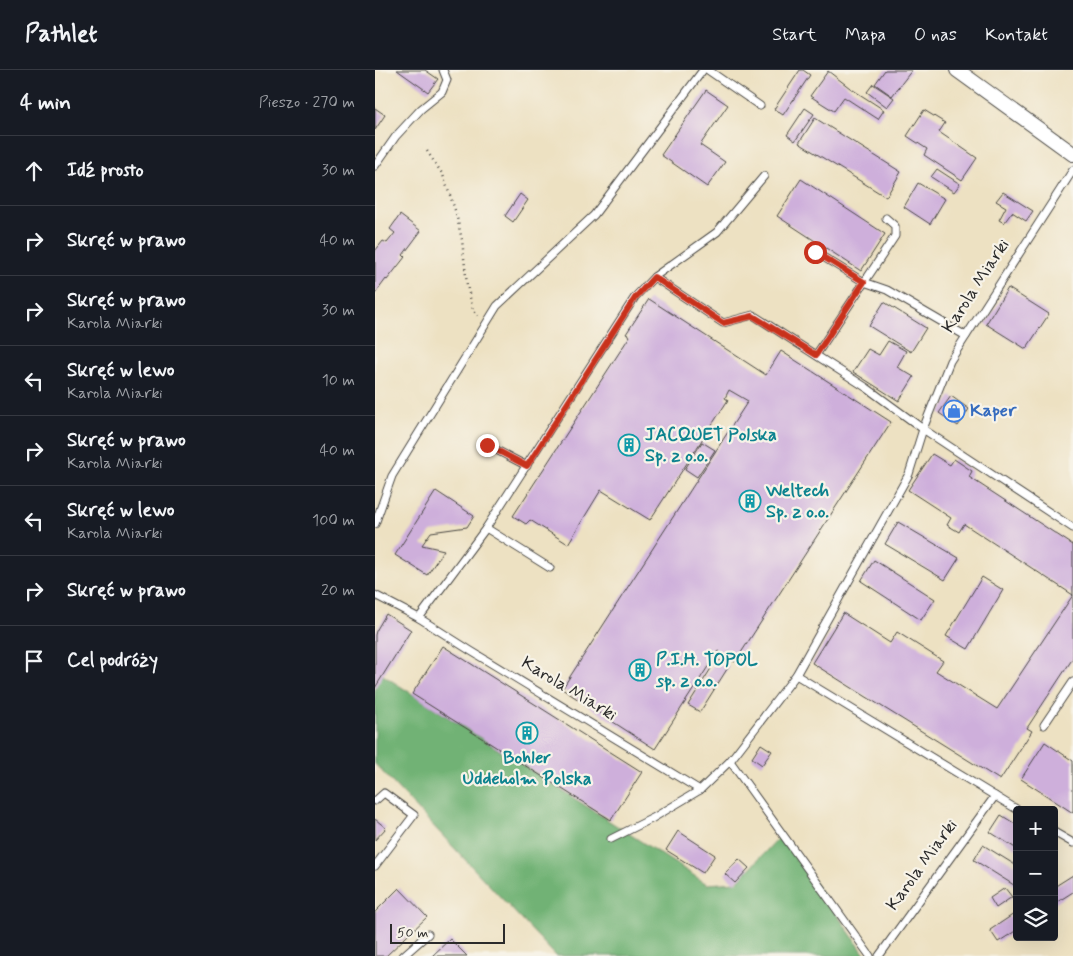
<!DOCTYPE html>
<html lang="pl">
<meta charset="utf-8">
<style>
:root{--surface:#171b24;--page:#242831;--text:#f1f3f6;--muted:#9ea1a6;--line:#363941}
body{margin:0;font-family:Mynerve,sans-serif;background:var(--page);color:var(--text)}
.controls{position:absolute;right:15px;bottom:15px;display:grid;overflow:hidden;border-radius:5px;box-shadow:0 5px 20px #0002}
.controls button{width:45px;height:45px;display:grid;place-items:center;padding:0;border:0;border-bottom:1px solid var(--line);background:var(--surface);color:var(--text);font:25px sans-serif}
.scale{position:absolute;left:15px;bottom:12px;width:115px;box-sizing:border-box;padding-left:5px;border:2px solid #2b2b2b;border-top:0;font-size:14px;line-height:18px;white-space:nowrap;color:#2b2b2b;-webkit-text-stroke:4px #f7f3e8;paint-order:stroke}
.stop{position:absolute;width:15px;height:15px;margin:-11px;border:4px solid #c8321e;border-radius:50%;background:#fff}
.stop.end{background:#c8321e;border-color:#fff;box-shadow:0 1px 5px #0008}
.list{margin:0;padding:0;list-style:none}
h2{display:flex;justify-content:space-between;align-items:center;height:65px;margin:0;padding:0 20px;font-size:21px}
h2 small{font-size:16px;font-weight:400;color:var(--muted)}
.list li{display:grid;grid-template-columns:32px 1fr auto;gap:15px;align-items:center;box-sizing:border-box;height:70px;padding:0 20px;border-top:1px solid var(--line)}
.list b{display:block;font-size:19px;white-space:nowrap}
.list p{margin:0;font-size:16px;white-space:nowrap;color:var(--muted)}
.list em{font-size:16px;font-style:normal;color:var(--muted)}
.icon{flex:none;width:28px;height:28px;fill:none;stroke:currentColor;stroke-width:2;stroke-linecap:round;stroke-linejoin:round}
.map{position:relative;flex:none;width:698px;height:886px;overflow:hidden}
header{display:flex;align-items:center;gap:30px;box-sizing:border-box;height:70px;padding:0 25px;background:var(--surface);border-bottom:1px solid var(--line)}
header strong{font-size:24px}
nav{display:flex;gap:28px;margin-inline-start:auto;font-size:18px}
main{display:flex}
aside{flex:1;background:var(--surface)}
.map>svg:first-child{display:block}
.forest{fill:#71b274;stroke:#4e6e50}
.building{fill:#ceafdb}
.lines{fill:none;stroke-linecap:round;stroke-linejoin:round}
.lane-casing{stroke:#484642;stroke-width:9}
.street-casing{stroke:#484642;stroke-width:16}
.path{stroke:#484642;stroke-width:2.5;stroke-dasharray:1 4;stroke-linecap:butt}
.lane{stroke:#fff;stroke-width:7}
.street{stroke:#fff;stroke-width:14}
.route{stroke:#c8321e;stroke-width:6}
.labels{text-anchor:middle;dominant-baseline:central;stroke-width:4.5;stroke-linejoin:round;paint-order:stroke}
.street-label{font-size:18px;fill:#2b2b2b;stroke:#f7f3e8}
.shop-label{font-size:18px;font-weight:bold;fill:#366cbe;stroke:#f7f3e8;text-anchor:start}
.culture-label{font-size:18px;font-weight:bold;fill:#0d838f;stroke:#f7f3e8;text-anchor:start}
</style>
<header>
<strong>Pathlet</strong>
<nav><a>Start</a><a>Mapa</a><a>O nas</a><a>Kontakt</a></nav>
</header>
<main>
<aside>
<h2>4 min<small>Pieszo · 270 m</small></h2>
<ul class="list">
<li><svg class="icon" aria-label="ahead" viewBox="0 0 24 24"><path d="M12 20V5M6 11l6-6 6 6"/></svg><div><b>Idź prosto</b></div><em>30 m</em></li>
<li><svg class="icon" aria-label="right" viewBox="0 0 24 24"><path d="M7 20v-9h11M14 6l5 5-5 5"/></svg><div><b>Skręć w prawo</b></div><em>40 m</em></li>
<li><svg class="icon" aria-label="right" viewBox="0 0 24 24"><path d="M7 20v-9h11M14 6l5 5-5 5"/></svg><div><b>Skręć w prawo</b><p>Karola Miarki</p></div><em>30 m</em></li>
<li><svg class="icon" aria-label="left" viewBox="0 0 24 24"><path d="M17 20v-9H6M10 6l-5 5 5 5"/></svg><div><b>Skręć w lewo</b><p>Karola Miarki</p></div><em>10 m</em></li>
<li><svg class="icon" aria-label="right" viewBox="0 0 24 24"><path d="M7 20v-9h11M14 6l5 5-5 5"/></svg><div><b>Skręć w prawo</b><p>Karola Miarki</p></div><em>40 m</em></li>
<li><svg class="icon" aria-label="left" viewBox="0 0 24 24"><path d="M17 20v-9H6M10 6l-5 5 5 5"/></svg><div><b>Skręć w lewo</b><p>Karola Miarki</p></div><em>100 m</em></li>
<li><svg class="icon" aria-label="right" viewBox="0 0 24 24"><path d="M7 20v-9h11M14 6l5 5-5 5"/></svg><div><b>Skręć w prawo</b></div><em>20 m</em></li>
<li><svg class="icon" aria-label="arrive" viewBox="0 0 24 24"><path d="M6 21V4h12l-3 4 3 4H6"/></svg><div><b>Cel podróży</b></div></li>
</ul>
</aside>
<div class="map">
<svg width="698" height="886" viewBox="0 0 698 886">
<rect width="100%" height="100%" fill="#f7f3e8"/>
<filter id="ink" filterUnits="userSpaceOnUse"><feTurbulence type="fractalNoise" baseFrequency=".02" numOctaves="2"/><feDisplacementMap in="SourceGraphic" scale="10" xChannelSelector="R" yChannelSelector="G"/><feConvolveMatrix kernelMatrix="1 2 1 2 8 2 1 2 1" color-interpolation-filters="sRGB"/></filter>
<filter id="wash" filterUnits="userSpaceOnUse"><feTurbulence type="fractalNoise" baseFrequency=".0096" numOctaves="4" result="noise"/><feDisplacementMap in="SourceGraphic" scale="20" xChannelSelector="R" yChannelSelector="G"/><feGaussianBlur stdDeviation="1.12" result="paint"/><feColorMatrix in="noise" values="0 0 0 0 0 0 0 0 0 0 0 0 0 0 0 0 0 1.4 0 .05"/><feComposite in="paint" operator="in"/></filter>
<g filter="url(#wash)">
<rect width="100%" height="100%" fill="#ede1c2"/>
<path class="forest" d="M0 600 332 814 362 812 406 765 491 886H181L0 694Z"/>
<g id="blocks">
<g class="building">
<path d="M22 0H50L63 9 53 22Z"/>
<path d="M425 0H428L435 5 408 45 399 39Z"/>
<path d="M510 0H537L517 26 500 14Z"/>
<path d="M453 1 475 18 509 40 503 49 469 27 459 41 435 26Z"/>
<path d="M498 14 519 28 512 37 492 22Z"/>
<path d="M331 20 353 35 325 75 350 92 332 117 286 85Z"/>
<path d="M0 38 10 45 0 60Z"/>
<path d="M430 38 439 44 420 71 412 65Z"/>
<path d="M549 40 570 53 564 62 602 88 587 110 549 85 552 79 532 66Z"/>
<path d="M440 48 526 102 511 127 424 73Z"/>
<path d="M562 99 585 114 579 122 556 107Z"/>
<path d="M426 109 510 164 486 201 402 146Z"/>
<path d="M543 113 570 129 555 154 529 137Z"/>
<path d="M628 122 658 141 651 151 637 142 629 153 624 150 631 137 621 131Z"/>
<path d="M145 124 153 130 138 152 130 146Z"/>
<path d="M25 145 46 161 28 185 30 187 12 210 11 209 0 224V181L8 171 12 173 20 163 15 159Z"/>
<path d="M633 218 674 244 651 279 611 254Z"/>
<path d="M274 229 391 305 406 281 516 352 360 592 343 581 280 679 187 619 373 331 354 320 350 328 353 330 275 450 226 420 193 474 155 450 151 454 138 446 255 266 251 264Z"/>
<path d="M509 232 551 258 536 282 494 256Z"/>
<path d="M513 271 531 281 522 297 539 307 524 331 478 302 493 279 504 285Z"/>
<path d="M576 326 594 339 583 356 564 343Z"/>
<path d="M327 372 340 380 322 407 310 399Z"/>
<path d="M557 384 575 395 579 389 597 401 594 407 698 475V588L652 658 657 661 625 710 437 593 468 543 515 573 522 562 568 591 561 601 622 639 698 525 589 454 584 462 572 455 576 448 533 420Z"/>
<path d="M61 421 99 446 92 457 56 462 47 475 69 480 52 505 20 485Z"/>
<path d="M523 452 584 488 570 510 510 474Z"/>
<path d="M499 490 560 529 546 550 486 511Z"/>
<path d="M607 507 628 520 593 579 571 566Z"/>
<path d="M11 544 36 560 0 618V565L1 561Z"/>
<path d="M68 576 267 702 236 750 37 624Z"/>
<path d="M342 589 354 596 325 642 313 635Z"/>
<path d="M670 672 698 691V743L646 709Z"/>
<path d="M386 674 397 681 387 695 377 688Z"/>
<path d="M626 745 642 755V779L615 762Z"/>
<path d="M0 749 11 758 0 770Z"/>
<path d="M303 761 340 785 328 803 291 780Z"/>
<path d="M608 775 642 796V817L599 790Z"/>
<path d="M364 789 374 798 360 813 350 804Z"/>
<path d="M698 805V822L679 834V817Z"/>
<path d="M24 818 52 847 11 886H0V842Z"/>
<path d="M630 818 637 827 621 838 615 828Z"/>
<path d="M642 842V860L623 872 615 860Z"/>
<path d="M75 869 92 886H57Z"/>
</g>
</g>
</g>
<g filter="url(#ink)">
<use href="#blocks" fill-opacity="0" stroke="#484642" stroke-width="1"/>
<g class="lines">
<g class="lane-casing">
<g id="lane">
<path d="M333 0 385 36"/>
<path d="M0 96 21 66 46 39 67 22 72 10 68 0"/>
<path d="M440 182 489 212 512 220 591 266"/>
<path d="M279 207 348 253 378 245 492 318 548 359 698 458"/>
<path d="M441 285 520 166V156L511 148"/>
<path d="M112 375 152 396"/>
<path d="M0 454 17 406 122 236 219 145 328 0"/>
<path d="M111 458 175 498"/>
<path d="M0 525 44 548 96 581 325 720 278 748 236 769"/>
<path d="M44 548 111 458 260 227 279 207 342 162 389 106"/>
<path d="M421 605 643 740"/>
<path d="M669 655 698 612"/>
<path d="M355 691 495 886"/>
<path d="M325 720 355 691 421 605 534 404 548 359 575 291 698 100"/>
<path d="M0 731 9 723 39 745 0 796"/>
<path d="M679 762 698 773"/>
<path d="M28 886 53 864"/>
<path d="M504 886 620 726"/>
</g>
</g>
<g class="street-casing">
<path id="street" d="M582 0 698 84"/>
</g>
<path class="path" d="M52 81 68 105 81 143 87 170 92 215 98 240 103 246"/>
<use href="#lane" class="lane"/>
<use href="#street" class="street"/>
</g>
</g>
<g class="lines" filter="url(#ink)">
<path class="route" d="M112 375 152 396 260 228 279 207 348 253 378 246 441 285 489 212 440 182"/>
</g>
<defs>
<g id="shop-ring" transform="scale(1.125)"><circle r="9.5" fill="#f7f3e8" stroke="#3f7fe0" stroke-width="1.5"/><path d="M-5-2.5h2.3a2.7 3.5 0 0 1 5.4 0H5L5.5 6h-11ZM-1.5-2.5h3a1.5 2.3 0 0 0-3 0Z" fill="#3f7fe0"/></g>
<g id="building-ring" transform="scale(1.125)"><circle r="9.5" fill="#f7f3e8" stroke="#0f9aa8" stroke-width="1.5"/><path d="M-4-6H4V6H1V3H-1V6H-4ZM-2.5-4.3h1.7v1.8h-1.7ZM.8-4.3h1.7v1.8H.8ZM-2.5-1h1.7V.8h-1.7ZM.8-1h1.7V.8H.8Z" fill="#0f9aa8"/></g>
</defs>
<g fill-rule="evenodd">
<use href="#shop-ring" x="579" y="341"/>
<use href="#building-ring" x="254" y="375"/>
<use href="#building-ring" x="375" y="431"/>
<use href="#building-ring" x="265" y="600"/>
<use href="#building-ring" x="152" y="663"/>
</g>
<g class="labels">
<g class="street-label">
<text transform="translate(601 216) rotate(-57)">Karola Miarki</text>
<text transform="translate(194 619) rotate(31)">Karola Miarki</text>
<text transform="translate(547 795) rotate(-54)">Karola Miarki</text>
</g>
<g class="shop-label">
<text x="595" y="341">Kaper</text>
</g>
<g class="culture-label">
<text x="270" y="365">JACQUET Polska<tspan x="270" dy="21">Sp. z o.o.</tspan></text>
<text x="391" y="421">Weltech<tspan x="391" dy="21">Sp. z o.o.</tspan></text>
<text x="281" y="590">P.I.H. TOPOL<tspan x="281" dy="21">sp. z o.o.</tspan></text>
<text x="152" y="688" text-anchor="middle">Bohler<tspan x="152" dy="21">Uddeholm Polska</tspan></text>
</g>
</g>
</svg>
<div class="controls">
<button>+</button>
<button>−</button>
<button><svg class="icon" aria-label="layers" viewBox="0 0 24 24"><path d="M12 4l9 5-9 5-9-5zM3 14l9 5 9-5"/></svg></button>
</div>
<div class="scale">50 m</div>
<div class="stop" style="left:440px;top:182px"></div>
<div class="stop end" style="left:112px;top:375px"></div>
</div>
</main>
